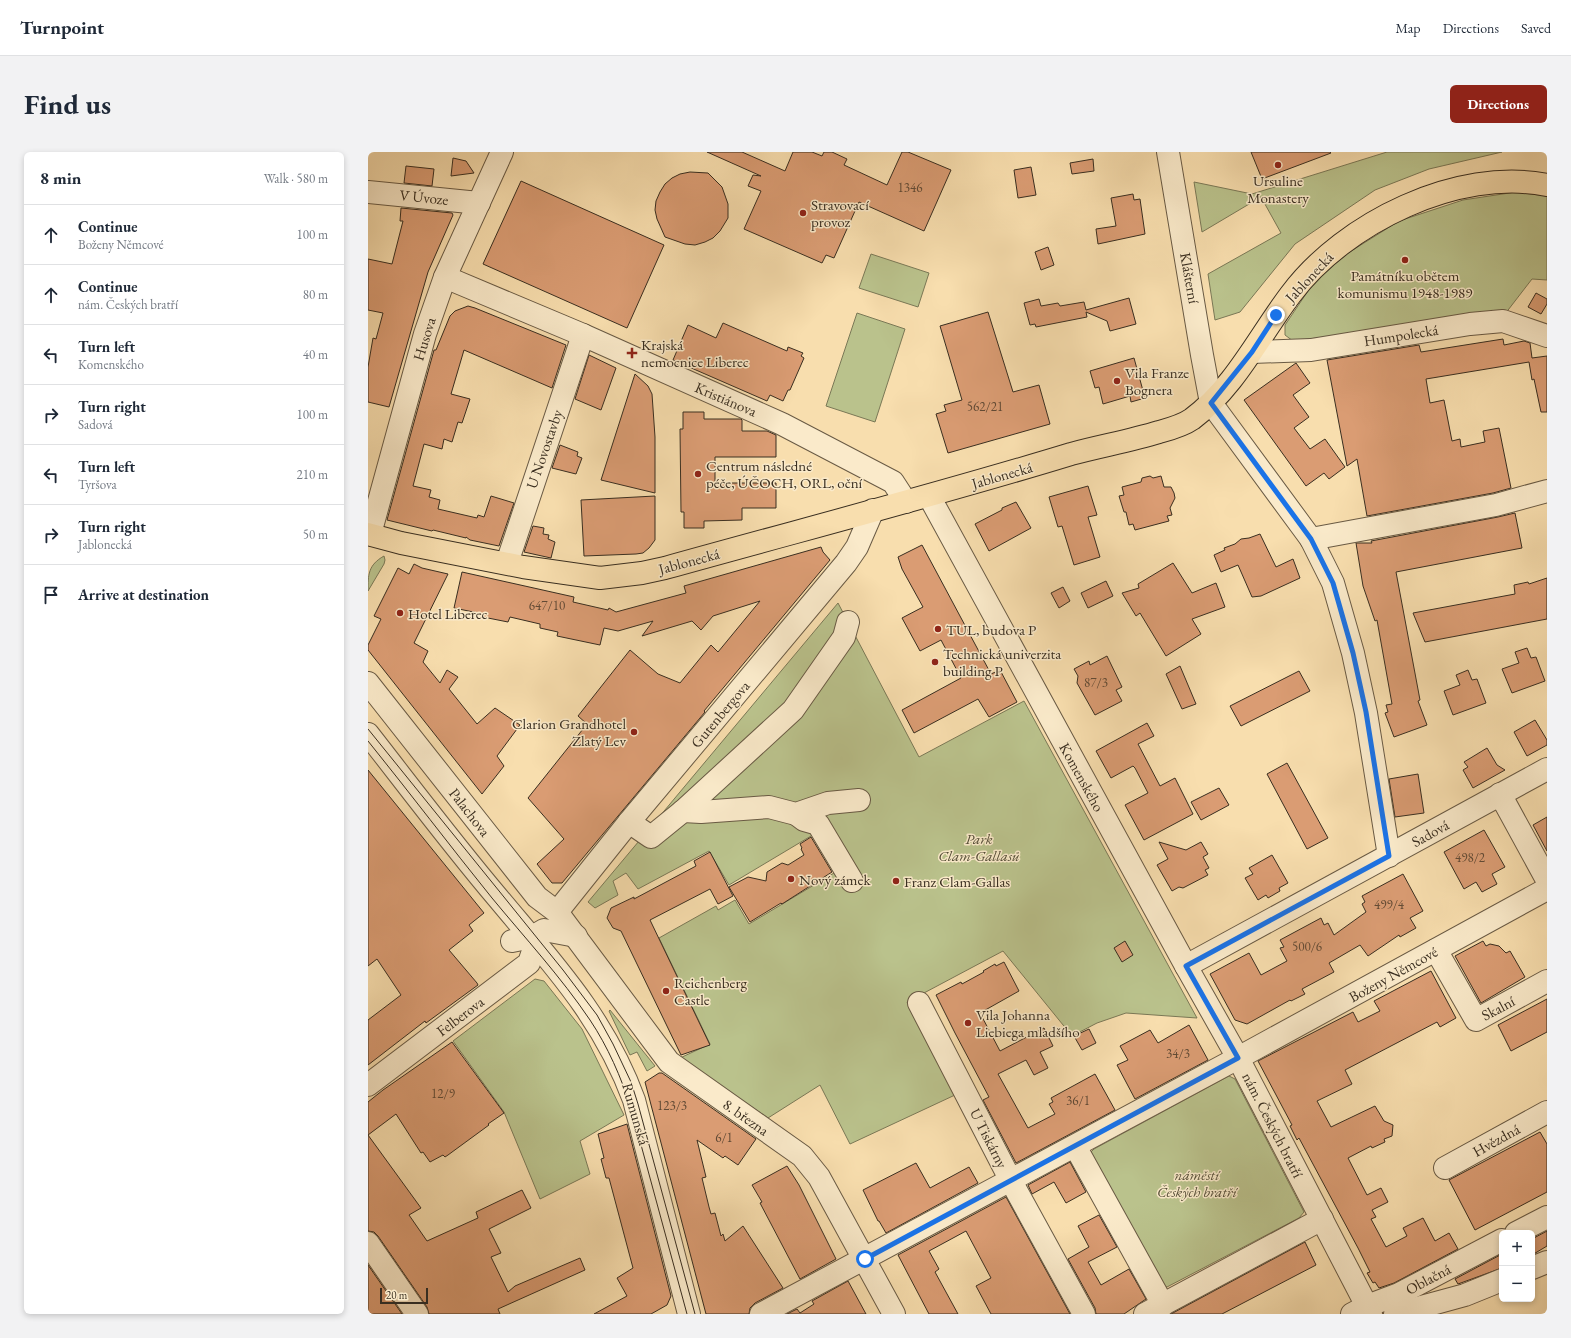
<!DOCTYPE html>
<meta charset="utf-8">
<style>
:root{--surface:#fff;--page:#f2f2f3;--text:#1f2937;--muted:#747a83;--line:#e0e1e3;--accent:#8f2418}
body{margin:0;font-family:"EB Garamond",serif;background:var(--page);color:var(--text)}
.controls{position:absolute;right:12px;bottom:12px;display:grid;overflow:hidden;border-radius:6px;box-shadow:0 2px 6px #0003}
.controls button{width:36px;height:36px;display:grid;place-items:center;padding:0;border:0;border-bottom:1px solid var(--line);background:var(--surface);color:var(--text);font:20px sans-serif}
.scale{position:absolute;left:12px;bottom:10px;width:48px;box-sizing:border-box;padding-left:4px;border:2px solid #392e20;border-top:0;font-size:11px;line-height:14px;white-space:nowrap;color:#392e20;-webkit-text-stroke:3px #faeaca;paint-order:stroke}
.stop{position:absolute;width:12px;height:12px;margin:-9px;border:3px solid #1a73e8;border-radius:50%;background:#fff}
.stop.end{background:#1a73e8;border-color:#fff;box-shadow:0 1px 4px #0008}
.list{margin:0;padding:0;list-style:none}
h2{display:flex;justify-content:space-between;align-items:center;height:52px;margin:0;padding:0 16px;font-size:17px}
h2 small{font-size:13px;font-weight:400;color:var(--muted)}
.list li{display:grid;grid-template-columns:26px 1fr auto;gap:12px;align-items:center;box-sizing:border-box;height:60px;padding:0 16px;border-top:1px solid var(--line)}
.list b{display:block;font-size:15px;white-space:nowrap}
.list p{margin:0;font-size:13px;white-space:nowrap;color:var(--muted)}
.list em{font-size:13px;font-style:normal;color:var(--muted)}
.icon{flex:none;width:22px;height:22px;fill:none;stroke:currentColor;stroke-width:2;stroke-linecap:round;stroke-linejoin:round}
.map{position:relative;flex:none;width:1179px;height:1162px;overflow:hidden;border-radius:6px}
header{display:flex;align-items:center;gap:24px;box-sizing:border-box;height:56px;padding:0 20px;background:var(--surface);border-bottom:1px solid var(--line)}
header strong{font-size:19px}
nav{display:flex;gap:22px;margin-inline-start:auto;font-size:14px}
.intro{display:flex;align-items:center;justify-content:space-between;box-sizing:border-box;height:96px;padding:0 24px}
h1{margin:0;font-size:28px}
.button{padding:10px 18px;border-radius:6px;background:var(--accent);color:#fff;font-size:14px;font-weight:700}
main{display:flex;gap:24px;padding:0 24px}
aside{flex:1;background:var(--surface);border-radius:6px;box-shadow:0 2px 6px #0003}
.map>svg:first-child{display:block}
.green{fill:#bac28c;stroke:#7a7856}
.building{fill:#da9c73;stroke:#392e20}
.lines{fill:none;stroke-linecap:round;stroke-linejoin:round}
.minor-casing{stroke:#695a44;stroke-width:24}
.major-casing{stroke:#392e20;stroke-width:24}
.minor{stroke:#faeaca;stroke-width:22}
.major{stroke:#f8deae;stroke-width:22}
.tram{stroke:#392e20;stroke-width:1}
.route{stroke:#1a73e8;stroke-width:5}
.poi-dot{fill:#8f2418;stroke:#faeaca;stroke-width:1.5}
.labels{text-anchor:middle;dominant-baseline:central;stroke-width:3;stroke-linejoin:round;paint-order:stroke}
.number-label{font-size:13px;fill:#614a35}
.poi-label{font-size:15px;fill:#392e20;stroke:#faeaca;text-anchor:start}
.street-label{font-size:15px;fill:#392e20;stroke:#faeaca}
.park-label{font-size:15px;font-style:italic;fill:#534c36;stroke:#faeaca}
</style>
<header>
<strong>Turnpoint</strong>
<nav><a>Map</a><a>Directions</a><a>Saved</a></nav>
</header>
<div class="intro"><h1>Find us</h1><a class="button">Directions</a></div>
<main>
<aside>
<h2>8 min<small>Walk · 580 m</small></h2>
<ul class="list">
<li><svg class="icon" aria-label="ahead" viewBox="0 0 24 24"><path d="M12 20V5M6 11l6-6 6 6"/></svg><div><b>Continue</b><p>Boženy Němcové</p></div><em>100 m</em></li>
<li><svg class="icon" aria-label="ahead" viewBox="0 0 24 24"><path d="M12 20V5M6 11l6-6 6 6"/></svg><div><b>Continue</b><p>nám. Českých bratří</p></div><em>80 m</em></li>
<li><svg class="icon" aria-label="left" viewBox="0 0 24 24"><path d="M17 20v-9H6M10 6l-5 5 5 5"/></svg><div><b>Turn left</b><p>Komenského</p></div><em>40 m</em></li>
<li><svg class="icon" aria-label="right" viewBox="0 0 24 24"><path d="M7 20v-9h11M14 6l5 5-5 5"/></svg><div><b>Turn right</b><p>Sadová</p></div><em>100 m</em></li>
<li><svg class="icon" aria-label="left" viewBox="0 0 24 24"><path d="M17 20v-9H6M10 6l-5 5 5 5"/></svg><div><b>Turn left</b><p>Tyršova</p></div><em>210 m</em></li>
<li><svg class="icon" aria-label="right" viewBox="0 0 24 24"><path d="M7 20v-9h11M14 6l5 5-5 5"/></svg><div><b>Turn right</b><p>Jablonecká</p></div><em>50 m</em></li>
<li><svg class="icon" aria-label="arrive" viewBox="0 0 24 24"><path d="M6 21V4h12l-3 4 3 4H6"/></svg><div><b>Arrive at destination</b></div></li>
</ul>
</aside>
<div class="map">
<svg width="1179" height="1162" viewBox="0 0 1179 1162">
<rect width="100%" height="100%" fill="#f8deae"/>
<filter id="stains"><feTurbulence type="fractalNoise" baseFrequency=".005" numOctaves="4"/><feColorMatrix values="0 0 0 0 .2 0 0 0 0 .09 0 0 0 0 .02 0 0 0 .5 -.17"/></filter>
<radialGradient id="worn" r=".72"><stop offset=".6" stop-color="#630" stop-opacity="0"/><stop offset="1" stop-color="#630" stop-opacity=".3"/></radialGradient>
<g class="green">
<path d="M1019 0H1134L1061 17 1007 38 927 92 872 160 847 168 840 122 913 81 893 45 834 80 826 30 884 42Z"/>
<path d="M1148 40 1179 44V128L1164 127 1137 162 925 189 917 183V173L942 136 964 111 1031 69 1095 48Z"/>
<path d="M503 102 561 121 550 155 491 136Z"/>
<path d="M489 161 537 177 507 270 458 254Z"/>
<path d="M16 404 17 408 16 412 0 439C0 423 0 413 16 404Z"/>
<path d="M470 451 551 605 656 549 829 866 758 861 729 871 704 884 635 799 539 850 587 943 482 992 452 933 400 966 312 906 342 892 291 786 348 754 350 758 367 748 381 772 471 718 448 681 361 733 341 699 270 737 258 721 245 729 250 743 227 756 220 750Z"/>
<path d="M167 827 176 829 214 877 256 963 212 989 222 1022 172 1047 136 960 85 889Z"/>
<path d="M242 858 287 914 279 919 269 900 262 903 241 859Z"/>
<path d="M861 924 867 927 936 1060 931 1066 799 1135 788 1130 722 1001 726 997Z"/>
</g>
<g class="building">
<path d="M339 0H374L417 19 425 0H444L454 4 456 0H464L479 7 476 13 519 33 534 0H540L583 18 556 79 491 50 466 106 458 103 454 111 376 77 393 39 380 34 385 23 393 24Z"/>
<path d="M883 0H962L963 1 894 27Z"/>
<path d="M85 6 98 9 106 21 83 24Z"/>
<path d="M725 7 726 19 704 22 702 11Z"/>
<path d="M38 14 66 17 64 34 36 31Z"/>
<path d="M663 15 668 43 650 46 646 18Z"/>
<path d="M322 20 340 21 354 35 360 52V66L352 79 345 86 337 90 327 93 317 92 297 85 289 67 287 58 288 49 292 40 297 32 304 26 312 22Z"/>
<path d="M153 29 296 93 259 176 115 112Z"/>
<path d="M765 42 766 48 772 47 777 82 730 92 728 77 748 74 743 46Z"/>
<path d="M33 56 84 61 85 63 60 120 21 255 0 250V215L5 186 8 187 15 161 0 158V107L24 112 35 69H32Z"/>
<path d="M680 95 686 113 673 118 667 100Z"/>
<path d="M1168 141 1179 147V152L1173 162 1160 155Z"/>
<path d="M761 146 768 172 742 179 739 169 718 160 719 165 668 175 667 172 662 173 656 151 671 147 673 154 690 151 692 154 716 150 718 158Z"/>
<path d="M100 154 107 156 198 193 184 236 96 198 83 242 102 247 94 271 90 270 84 290 76 287 74 297 56 292 45 334 63 338 61 345 72 348 70 357 109 366 110 363 116 365 123 344 146 351 131 394 102 388 98 385V386L65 378 64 379 19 368 66 198H68L82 164 87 159Z"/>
<path d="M620 160 645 240 671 233 682 272 580 301 568 262 578 259 576 253 594 248 572 174Z"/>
<path d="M355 171 419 199 420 195 435 201 433 204 436 206 422 238H420L415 249 402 243 399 249 305 208 320 173 348 186Z"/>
<path d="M1135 187 1136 193 1156 189 1162 191 1164 206 1179 204V260H1173L1166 227 1164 228 1161 210 1058 227 1062 251 1076 248 1084 289 1092 287 1093 295 1117 290 1115 279 1131 276 1143 336 1125 341 999 364 989 307 979 314 959 208 1051 193 1053 200Z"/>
<path d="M221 203 248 216 233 258 207 247Z"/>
<path d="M766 206 777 246 763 250 762 244 735 252 731 235 727 236 722 219Z"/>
<path d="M928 211 942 231 925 243 941 265 926 276 942 297 957 287 977 315 961 327 956 321 938 334 876 248Z"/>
<path d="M267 222 280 234 284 242 287 285V341L233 328Z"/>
<path d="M315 260H336V267H373L374 268V279H399L408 283V305H347V331H408V356H374V368L336 369V376H316V360H313L312 277H315Z"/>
<path d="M192 293 210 300 209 304 214 306 208 322 184 316Z"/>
<path d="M782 324 785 326 793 324 796 335H803L806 341 807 346 802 356 804 363 799 364 801 369 767 378 765 372 761 373 758 360H756L751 344 756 343 754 335 773 330 774 326Z"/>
<path d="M720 334 729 363 720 365 732 405 706 413 694 374 690 375 681 345Z"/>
<path d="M287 344V388L281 396 275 401 268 402 216 404 213 348Z"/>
<path d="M648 350 663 376 621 399 607 372 634 358V356Z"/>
<path d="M1147 361 1154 396 1028 420 1052 548 1050 549 1059 573 1026 585 1017 561 1020 560 1018 553 1024 552 1009 468 1007 469 995 434 988 391H1004L1003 389 1130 365Z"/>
<path d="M165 374 176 376 175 382 181 383 180 387 187 390 183 406 156 400Z"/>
<path d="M892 382 908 415 925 407 932 426 893 444 884 445 870 413 853 420 846 403 857 398 856 396 867 392 873 387 881 386Z"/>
<path d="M554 393 623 522 632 518 649 550 621 565 610 547 546 581 534 558 593 526 573 488 552 499 534 466 555 455 534 417 530 405Z"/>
<path d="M453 395 455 400 462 408 336 559 337 560 194 731H184L169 712 196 687 160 646 219 572 210 564 262 498 290 522 312 531 343 493 350 500 392 449 345 464 333 478 324 469 274 484 285 469 250 479 236 476 232 493 189 484 190 480 172 476V472L142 465 140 470 115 465V462L86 456 94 420 206 445 205 450 240 458 241 456 248 460 318 441 316 434Z"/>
<path d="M805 411 824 441 848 431 857 455 824 467 833 482 798 504 772 461 768 464 754 441 771 436 770 432Z"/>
<path d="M46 412 54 416 80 422 46 491 60 499 55 510 72 531 79 518 90 525 81 537 109 572 127 556 152 573 129 604 136 614 114 642 0 498V493L13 467 6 464 30 416 41 422Z"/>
<path d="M1179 426V467L1057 490 1045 461 1147 442 1146 433 1160 430 1161 432Z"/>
<path d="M738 429 745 444 720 456 713 441Z"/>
<path d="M695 435 702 449 691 456 683 441Z"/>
<path d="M1159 496 1163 506 1168 505 1177 529 1144 541 1134 517 1151 511 1147 500Z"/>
<path d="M739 504 754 535 748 538 754 549 727 563 709 531 710 524 706 517 721 509 722 513Z"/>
<path d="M812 514 828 552 814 557 798 522Z"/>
<path d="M1100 518 1104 528 1109 527 1118 551 1085 563 1076 539 1092 533 1088 523Z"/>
<path d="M931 519 942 539 873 574 862 554Z"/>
<path d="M1167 568 1179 588V593L1159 604 1146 580Z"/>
<path d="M779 571 786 584 770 592 792 634 807 626 825 662 776 688 757 653 780 641 767 616 765 614 743 626 728 599Z"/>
<path d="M1119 596 1129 613 1137 618 1105 636 1095 618 1100 615 1096 610Z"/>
<path d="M919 611 960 686 939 697 899 622Z"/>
<path d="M0 618 116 761 101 773 105 779 81 798 109 831 110 833 58 871 57 869 0 913V868L33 843 9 807 0 814Z"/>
<path d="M1050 622 1056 661 1027 665 1021 627Z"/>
<path d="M851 636 861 653 833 668 823 650Z"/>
<path d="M1179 665V699L1165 673Z"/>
<path d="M1116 678 1137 715 1124 722 1129 732 1114 740 1108 730 1096 737 1076 700Z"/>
<path d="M443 685 464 720 414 752 413 751 382 770 361 735 380 725 398 729 399 720 414 711 420 713 436 703 433 697 434 696 432 692Z"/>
<path d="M791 690 818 698 833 690 840 702 835 705 841 716 837 718 840 723 815 736 811 735 804 739 789 713 800 707Z"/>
<path d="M342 700 365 744 350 752 342 737 282 768 342 893 313 903 253 779 245 776 239 766 243 756 266 745V747L328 714 326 709Z"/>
<path d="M904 703 920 731 911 736 912 739 900 746 898 743 890 748 877 726 885 722 881 716Z"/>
<path d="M1035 722 1055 759 1042 766 1048 776 1032 785 1031 783 1000 804 992 793 961 811 966 820 934 837 937 842 923 849 922 848 879 872 867 868 842 822 881 801 893 823 919 809 912 796 916 795 912 788 953 766 956 773 960 771 966 783 998 760 994 752 997 750 994 744Z"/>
<path d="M757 789 765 803 754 810 746 796Z"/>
<path d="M1115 789 1118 794 1122 792 1131 794 1138 801 1142 799 1157 825 1113 851 1087 804Z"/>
<path d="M636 810 651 839 612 861 632 899 676 876 685 894 672 900 680 916 666 923 658 908 630 922 660 976 687 962 681 952 685 950 683 946 727 922 747 958 648 1011 615 948 621 945 587 881 568 843 593 830 594 832 616 820 615 819 627 812 628 814Z"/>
<path d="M1063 819 1088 866 1072 875 1069 870 977 918 984 932 949 949 963 975 1007 954 1016 969 1025 973 1024 984 1016 987 1017 990 1004 996 1003 994 980 1006 999 1043 1013 1036 1020 1050 1004 1058 1008 1065 1003 1067 1018 1095 1039 1084 1035 1076 1055 1066 1067 1089 1081 1081 1090 1097 1026 1131 1011 1136 1007 1130 1005 1131 999 1121 1002 1120 990 1096 931 986 929 988 922 974 924 973 890 909 985 860 990 870 1012 859 1006 849Z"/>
<path d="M1179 847V880L1143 899 1130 873Z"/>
<path d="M821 873 840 908 767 947 749 913 760 908 752 894 782 878 790 891Z"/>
<path d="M721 877 728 891 714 898 706 884Z"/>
<path d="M84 890 136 961 120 972 121 973 80 1003 77 1005 75 1003 62 1010 55 1000 53 1001 28 962 0 983V950L15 938Z"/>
<path d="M291 921H294L388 987 370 1013 357 1004 355 1006 329 988 338 1025 334 1026 341 1055 343 1062 347 1061 353 1084 355 1082 357 1089 375 1074 415 1136 387 1151 382 1156 381 1162H338L277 930Z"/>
<path d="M259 972 303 1144 299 1153 283 1162H226L259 1144 249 1126 265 1116 241 1026H238L233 1007 236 1006 230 982Z"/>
<path d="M1172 980 1179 992V1040L1107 1078 1081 1028Z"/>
<path d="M0 983 53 1056 41 1063 59 1089 110 1066 108 1060 154 1038 163 1056 121 1077 133 1101 123 1105 140 1140 147 1134 212 1106 217 1118 130 1157 132 1162H61L59 1155 10 1084 6 1080 0 1079Z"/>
<path d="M702 1010 718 1040 698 1051 686 1030 664 1042 660 1033Z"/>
<path d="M548 1011 562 1036 601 1015 610 1031 518 1081 511 1069H510L495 1038Z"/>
<path d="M419 1014 431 1033 468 1107 432 1127 392 1051 394 1050 384 1033Z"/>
<path d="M638 1045 702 1162H623L608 1134 623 1126 598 1079 561 1099 571 1117 567 1120 590 1162H561L530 1103Z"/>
<path d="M731 1063 749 1095 720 1110 733 1133 761 1117 778 1147 756 1162H728L727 1156 700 1107 721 1095 710 1074Z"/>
<path d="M1179 1079V1094L1164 1103V1087Z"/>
<path d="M937 1090 948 1113 854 1162H803Z"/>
<path d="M1134 1102V1116L1090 1132 1087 1127Z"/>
<path d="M0 1113 34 1162H0Z"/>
<path d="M480 1129 498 1162H419L429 1157 432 1161 446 1152 444 1149Z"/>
</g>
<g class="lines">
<g class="minor-casing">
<g id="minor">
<path d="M800 0 834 203 843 251 943 387 965 431 985 501 998 561 1021 704"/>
<path d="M0 40 111 51"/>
<path d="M77 125 215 183 414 272 525 330 538 350"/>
<path d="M884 200 943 198 1102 172 1135 169 1179 184"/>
<path d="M561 344 818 814 870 906 1003 1162"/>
<path d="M2 382 57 182 77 125 134 0"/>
<path d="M943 387 1128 353 1179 339"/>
<path d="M139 411 215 183"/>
<path d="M0 531 169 745 189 760 301 910 434 1004 451 1025 526 1162"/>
<path d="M0 582C43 637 85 693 130 746 184 811 236 866 266 948L321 1162"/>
<path d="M1132 642 1179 728"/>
<path d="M315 659 333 660 401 655 428 662 460 651 491 648"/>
<path d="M428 662 436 668 450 672 484 729"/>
<path d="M261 670 283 685 315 659 425 558 476 485 480 470"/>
<path d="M189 760 261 670 478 411 489 395 505 358"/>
<path d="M144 789 164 785 176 778 208 784"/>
<path d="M1068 798 1108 868 1179 829"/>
<path d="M818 814 1179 617"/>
<path d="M551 851 643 1029 716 1162"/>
<path d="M0 933 161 811 166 796 164 785"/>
<path d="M707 994 795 1153"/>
<path d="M1077 1016 1179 960"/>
<path d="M1148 1081 1179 1065"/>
<path d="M0 1091 49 1162"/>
<path d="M1164 1116 1179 1110"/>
<path d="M393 1162 870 906 1179 737"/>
<path d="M777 1162 954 1067"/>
<path d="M984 1162 999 1154 1031 1142 1134 1088"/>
<path d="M1027 1162 1097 1143 1134 1128"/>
</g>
</g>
<g class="major-casing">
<path id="major" d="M0 382 33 391 155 415 232 426 274 421 297 416C433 378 569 343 703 302 732 294 762 289 791 280 802 277 814 274 824 267 867 235 891 184 923 142 976 71 1090 15 1179 33"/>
</g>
<use href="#minor" class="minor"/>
<use href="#major" class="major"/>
<g class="tram">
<path d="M0 577 195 818 229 863 245 892 263 930 270 952 327 1162"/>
<path d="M0 589C42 641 82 694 124 746 157 786 193 825 222 868 240 895 253 925 263 956L319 1162"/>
</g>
</g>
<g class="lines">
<path class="route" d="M497 1107 870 906 818 814 1021 704 998 560 985 501 965 431 943 387 843 251 884 200 908 163"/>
</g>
<g class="poi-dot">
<circle cx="910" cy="13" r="4"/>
<circle cx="435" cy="61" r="4"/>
<circle cx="1037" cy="108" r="4"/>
<path d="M262 195h4v4h4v4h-4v4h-4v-4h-4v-4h4z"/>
<circle cx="749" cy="229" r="4"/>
<circle cx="330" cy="322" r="4"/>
<circle cx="32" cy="461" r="4"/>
<circle cx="570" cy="477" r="4"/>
<circle cx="567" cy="510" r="4"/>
<circle cx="266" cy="580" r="4"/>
<circle cx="423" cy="727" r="4"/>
<circle cx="528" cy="729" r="4"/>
<circle cx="298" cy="839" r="4"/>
<circle cx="600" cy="871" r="4"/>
</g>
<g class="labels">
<g class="number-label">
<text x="542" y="35">1346</text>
<text x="617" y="254">562/21</text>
<text x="179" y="453">647/10</text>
<text x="728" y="530">87/3</text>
<text x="1102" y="705">498/2</text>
<text x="1021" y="752">499/4</text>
<text x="939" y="794">500/6</text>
<text x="810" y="901">34/3</text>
<text x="75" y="941">12/9</text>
<text x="710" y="948">36/1</text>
<text x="304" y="953">123/3</text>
<text x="356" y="985">6/1</text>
</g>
<g class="poi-label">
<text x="910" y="28" text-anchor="middle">Ursuline<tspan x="910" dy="17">Monastery</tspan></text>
<text x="443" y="52">Stravovací<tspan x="443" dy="17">provoz</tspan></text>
<text x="1037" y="123" text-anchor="middle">Památníku obětem<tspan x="1037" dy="17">komunismu 1948-1989</tspan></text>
<text x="273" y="192">Krajská<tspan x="273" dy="17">nemocnice Liberec</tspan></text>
<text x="757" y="220">Vila Franze<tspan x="757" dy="17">Bognera</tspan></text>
<text x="338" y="313">Centrum následné<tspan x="338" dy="17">péče, ÚČOCH, ORL, oční</tspan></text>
<text x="40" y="461">Hotel Liberec</text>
<text x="578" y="477">TUL, budova P</text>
<text x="575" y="501">Technická univerzita<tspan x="575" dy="17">building P</tspan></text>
<text x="258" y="571" text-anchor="end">Clarion Grandhotel<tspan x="258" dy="17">Zlatý Lev</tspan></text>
<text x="431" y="727">Nový zámek</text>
<text x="536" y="729">Franz Clam-Gallas</text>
<text x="306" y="830">Reichenberg<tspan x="306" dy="17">Castle</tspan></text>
<text x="608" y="862">Vila Johanna<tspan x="608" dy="17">Liebiega mladšího</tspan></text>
</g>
<g class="street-label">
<text transform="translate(56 45) rotate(6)">V Úvoze</text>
<text transform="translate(941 125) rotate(-47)">Jablonecká</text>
<text transform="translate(822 126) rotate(80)">Klášterní</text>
<text transform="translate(1033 183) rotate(-9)">Humpolecká</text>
<text transform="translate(56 187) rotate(-73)">Husova</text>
<text transform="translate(358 247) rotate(23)">Kristiánova</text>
<text transform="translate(176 297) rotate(-71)">U Novostavby</text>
<text transform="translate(634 323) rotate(-16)">Jablonecká</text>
<text transform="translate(321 409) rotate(-15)">Jablonecká</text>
<text transform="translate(352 562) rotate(-50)">Gutenbergova</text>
<text transform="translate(714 625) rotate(61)">Komenského</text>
<text transform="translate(102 660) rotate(52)">Palachova</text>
<text transform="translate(1062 681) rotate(-29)">Sadová</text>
<text transform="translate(1025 822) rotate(-29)">Boženy Němcové</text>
<text transform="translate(1130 856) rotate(-28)">Skalní</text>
<text transform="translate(92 864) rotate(-37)">Felberova</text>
<text transform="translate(268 962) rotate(74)">Rumunská</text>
<text transform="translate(378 965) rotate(35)">8. března</text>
<text transform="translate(905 973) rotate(63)">nám. Českých bratří</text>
<text transform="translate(621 986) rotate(63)">U Tiskárny</text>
<text transform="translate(1128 988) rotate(-29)">Hvězdná</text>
<text transform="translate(1060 1127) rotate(-28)">Oblačná</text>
</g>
<g class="park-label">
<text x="611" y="686">Park<tspan x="611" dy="17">Clam-Gallasů</tspan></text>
<text x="829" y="1022">náměstí<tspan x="829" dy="17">Českých bratří</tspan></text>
</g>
</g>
<rect width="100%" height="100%" filter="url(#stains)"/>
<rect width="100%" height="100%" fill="url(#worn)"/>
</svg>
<div class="controls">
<button>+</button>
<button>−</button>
</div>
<div class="scale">20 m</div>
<div class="stop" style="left:497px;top:1107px"></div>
<div class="stop end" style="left:908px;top:163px"></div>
</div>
</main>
